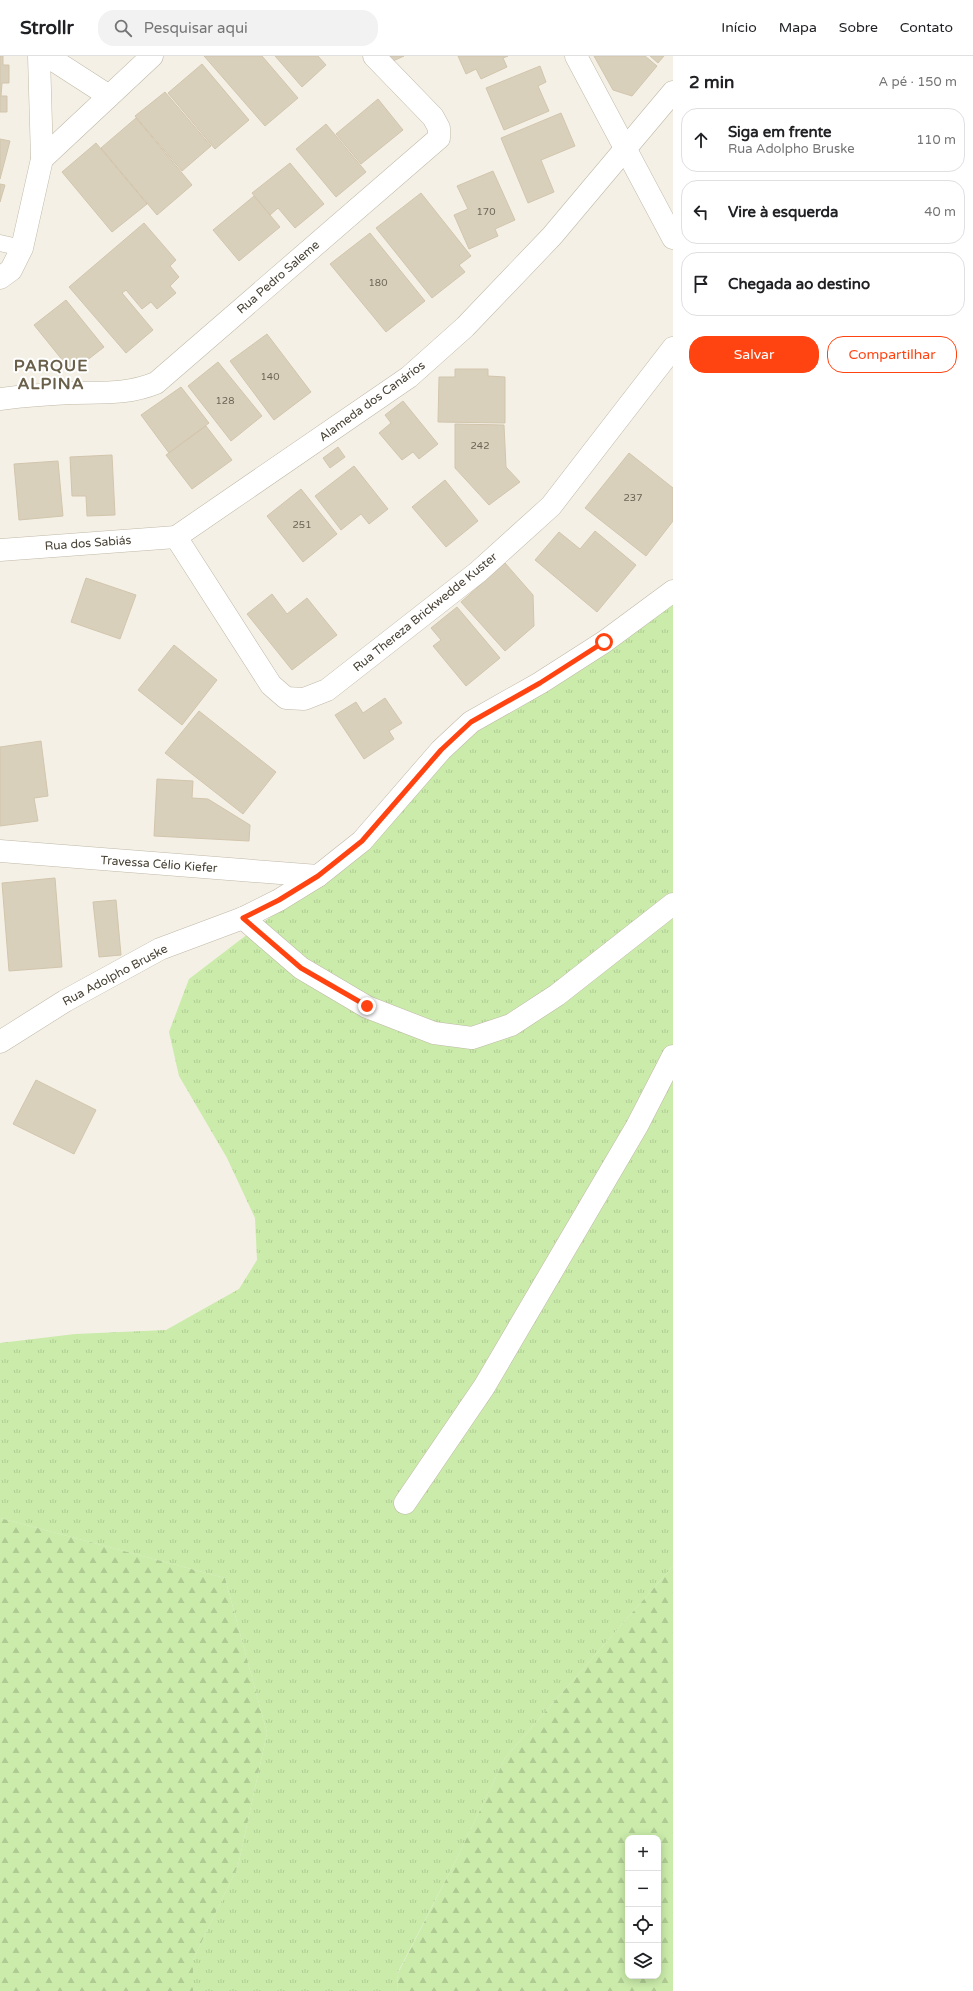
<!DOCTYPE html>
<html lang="pt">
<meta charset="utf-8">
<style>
:root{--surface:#fff;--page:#f2f2f2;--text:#202124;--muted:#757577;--line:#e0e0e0;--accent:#f41}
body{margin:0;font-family:"Varela Round",sans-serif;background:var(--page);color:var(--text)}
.controls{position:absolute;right:12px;bottom:12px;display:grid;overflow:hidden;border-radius:8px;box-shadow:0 2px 10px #0003}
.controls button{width:36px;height:36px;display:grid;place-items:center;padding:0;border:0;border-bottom:1px solid var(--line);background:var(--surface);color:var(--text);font:20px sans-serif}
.stop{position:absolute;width:12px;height:12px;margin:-9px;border:3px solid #f41;border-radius:50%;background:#fff}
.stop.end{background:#f41;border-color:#fff;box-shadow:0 1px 4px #0008}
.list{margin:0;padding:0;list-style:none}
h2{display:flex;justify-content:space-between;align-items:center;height:52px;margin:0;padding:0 16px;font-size:17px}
h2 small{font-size:13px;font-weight:400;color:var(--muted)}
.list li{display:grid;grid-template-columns:26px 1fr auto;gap:12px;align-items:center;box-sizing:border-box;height:64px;margin:0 8px 8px;padding:0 8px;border:1px solid var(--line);border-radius:16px}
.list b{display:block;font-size:15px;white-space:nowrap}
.list p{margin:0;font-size:13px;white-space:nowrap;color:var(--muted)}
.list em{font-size:13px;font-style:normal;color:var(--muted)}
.actions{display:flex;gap:8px;padding:12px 16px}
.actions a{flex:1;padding:9px 0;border:1px solid var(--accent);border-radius:16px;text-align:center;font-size:14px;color:var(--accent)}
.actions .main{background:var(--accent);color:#fff}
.icon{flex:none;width:22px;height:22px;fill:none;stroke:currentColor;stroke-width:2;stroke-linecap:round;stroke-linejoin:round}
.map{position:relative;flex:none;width:673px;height:1935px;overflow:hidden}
header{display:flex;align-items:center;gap:24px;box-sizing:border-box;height:56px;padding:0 20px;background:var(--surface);border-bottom:1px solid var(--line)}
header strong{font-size:19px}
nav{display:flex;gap:22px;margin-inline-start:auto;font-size:14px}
.search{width:280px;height:36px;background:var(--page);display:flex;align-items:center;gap:10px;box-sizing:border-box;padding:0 14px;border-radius:16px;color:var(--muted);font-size:15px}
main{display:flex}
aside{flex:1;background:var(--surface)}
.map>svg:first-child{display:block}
.grass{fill:url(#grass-tufts)}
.forest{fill:url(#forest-firs);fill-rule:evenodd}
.building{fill:#d9d0bc;stroke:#d2c5ac}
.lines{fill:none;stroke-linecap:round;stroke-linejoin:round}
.lane-casing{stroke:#c0b9a7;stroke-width:17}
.street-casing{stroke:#c0b9a7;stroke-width:23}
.lane{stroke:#fff;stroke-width:16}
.street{stroke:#fff;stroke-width:22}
.route{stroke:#f41;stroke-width:5}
.labels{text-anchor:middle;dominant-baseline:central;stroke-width:4;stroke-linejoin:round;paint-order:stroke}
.number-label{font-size:10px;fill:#6c6556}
.street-label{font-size:12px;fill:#474134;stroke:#fff}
.district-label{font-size:16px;font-weight:bold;letter-spacing:1px;fill:#6a604a;stroke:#fff}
</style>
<header>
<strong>Strollr</strong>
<div class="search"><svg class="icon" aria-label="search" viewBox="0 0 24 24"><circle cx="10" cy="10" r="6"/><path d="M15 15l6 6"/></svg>Pesquisar aqui</div>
<nav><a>Início</a><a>Mapa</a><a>Sobre</a><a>Contato</a></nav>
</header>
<main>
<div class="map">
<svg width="673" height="1935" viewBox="0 0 673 1935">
<defs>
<pattern id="grass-tufts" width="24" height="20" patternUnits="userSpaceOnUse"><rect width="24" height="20" fill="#caebaa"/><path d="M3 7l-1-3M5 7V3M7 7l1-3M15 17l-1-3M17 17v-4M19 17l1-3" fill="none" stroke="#afcb93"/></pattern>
<pattern id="forest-firs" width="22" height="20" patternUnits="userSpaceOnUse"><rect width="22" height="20" fill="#caebaa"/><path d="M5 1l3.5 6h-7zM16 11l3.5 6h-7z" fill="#afcb93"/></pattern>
</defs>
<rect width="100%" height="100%" fill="#f4f0e5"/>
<path class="grass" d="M673 536V1510L505 1702 456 1804 398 1916 397 1935H193V1904L238 1810 267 1677 225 1522 0 1462V1287L75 1278 166 1274 239 1233 257 1204 255 1162 227 1102 179 1020 169 976 189 923 341 807 424 697 473 662Z"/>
<g class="forest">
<path d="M0 1462 225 1522 267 1677 238 1810 193 1904V1935H0Z"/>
<path d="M673 1510V1935H397L398 1917 456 1804 505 1702ZM628 1782H658V1920H628Z"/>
</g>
<g class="building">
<path d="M0 0H3V9H9V27H2L1 40H7V56H0Z"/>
<path d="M204 0H262L298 42 265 70Z"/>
<path d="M275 0H318L326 9 302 31Z"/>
<path d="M389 0H404L393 5Z"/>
<path d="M458 0H508L503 2 507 11 481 23 476 13 466 18Z"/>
<path d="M594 0H645L657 10 632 40 613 34Z"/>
<path d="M650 0H664L658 7Z"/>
<path d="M202 8 249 64 215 93 168 37Z"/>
<path d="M540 10 546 26 538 30 549 55 504 74 486 32Z"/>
<path d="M165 36 211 90 182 115 135 60Z"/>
<path d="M378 43 403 74 361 108 336 78Z"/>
<path d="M561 57 575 90 541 104 554 136 528 147 501 82Z"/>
<path d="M136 62 192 129 157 159 101 92Z"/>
<path d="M326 68 366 116 336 141 296 93Z"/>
<path d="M0 83 10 85 0 123Z"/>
<path d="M96 87 147 148 112 176 62 116Z"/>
<path d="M290 107 324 148 295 172 278 152 270 159 252 137Z"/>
<path d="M493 115 515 164 495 173 498 180 469 193 454 159 468 153 457 130Z"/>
<path d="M0 128 5 129 0 146Z"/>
<path d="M421 137 471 200 459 209 465 216 432 242 376 172Z"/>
<path d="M254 140 280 171 239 205 213 174Z"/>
<path d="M144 167 176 204 170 210 179 221 170 230 176 237 157 253 151 246 142 253 126 234 122 237 153 274 126 297 69 231Z"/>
<path d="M370 177 425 245 386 276 330 208Z"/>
<path d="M66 244 104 291 72 316 34 269Z"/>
<path d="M267 278 311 336 274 364 230 305Z"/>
<path d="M218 306 262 360 231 385 188 330Z"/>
<path d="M455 313H488V320L505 321V367L438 366 439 321H455Z"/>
<path d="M181 331 209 367 169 397 141 359Z"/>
<path d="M403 345 438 388 419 403 413 396 402 404 379 377 391 367 385 359Z"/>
<path d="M455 368 504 369 506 411 520 426 489 449 455 412Z"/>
<path d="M206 370 232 404 192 433 166 399Z"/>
<path d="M338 391 345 401 330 412 323 402Z"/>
<path d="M629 397 673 432V465L646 500 585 452Z"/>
<path d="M112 399 115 459 87 460 86 440H72L70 401Z"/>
<path d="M58 405 63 460 19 464 14 408Z"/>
<path d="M354 410 388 453 369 468 361 458 341 474 315 440Z"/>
<path d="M445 424 478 465 446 491 412 451Z"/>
<path d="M301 433 337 478 303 506 267 460Z"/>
<path d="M595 475 636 509 597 556 535 504 559 476 580 493Z"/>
<path d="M505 507 533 539 534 570 505 595 461 546Z"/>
<path d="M86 522 136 539 120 583 71 566Z"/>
<path d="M272 538 287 558 307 542 337 579 292 614 247 558Z"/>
<path d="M457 551 500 602 466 630 433 590 441 584 431 572Z"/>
<path d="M174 589 217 624 182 669 138 634Z"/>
<path d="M385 642 402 667 389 675 394 683 364 703 335 659 356 646 363 657Z"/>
<path d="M199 655 276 716 243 758 165 697Z"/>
<path d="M41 685 48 740 34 742 38 765 0 770V691Z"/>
<path d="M157 723 193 725 192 742 208 743 250 769 249 785 154 780Z"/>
<path d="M55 822 62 911 9 915 2 827Z"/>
<path d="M116 844 121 899 99 901 93 846Z"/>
<path d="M36 1024 96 1054 74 1098 13 1068Z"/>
</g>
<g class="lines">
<g class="lane-casing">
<path id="lane" d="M0 187 22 192"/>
</g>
<g class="street-casing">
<g id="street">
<path d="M47 0 109 40"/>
<path d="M576 0 673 182"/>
<path d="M42 103 152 0"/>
<path d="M0 222 11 214 22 192 42 103 39 0"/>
<path d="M0 343C24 340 47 338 71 337 102 336 126 339 156 327L439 82V72L433 61 374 0"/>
<path d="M176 481 271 629 286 642 304 643 327 634 478 516 551 450 673 292"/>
<path d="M176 481 409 321 465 271 552 180 673 36"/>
<path d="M0 494 176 481"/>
<path d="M0 795 318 820"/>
<path d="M243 862 301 912 367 951 434 977 472 982 511 969 557 939 673 848"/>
<path d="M0 986 65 945 160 893 243 862 279 844 318 820 362 785 441 694 471 666 540 627 604 586 673 535"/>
<path d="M405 1447 484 1331 637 1070 673 1000"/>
</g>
</g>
<use href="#lane" class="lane"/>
<use href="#street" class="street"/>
</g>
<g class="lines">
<path class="route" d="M367 950 301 912 243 862 279 844 318 820 362 785 441 694 471 666 540 627 604 586"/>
</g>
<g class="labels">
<g class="number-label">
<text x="486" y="156">170</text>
<text x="378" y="227">180</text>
<text x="270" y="321">140</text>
<text x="225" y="345">128</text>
<text x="480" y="390">242</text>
<text x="633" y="442">237</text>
<text x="302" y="469">251</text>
</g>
<g class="street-label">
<text transform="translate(278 221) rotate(-41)">Rua Pedro Saleme</text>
<text transform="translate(372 345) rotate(-36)">Alameda dos Canários</text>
<text transform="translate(88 487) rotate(-4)">Rua dos Sabiás</text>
<text transform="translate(425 556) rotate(-39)">Rua Thereza Brickwedde Kuster</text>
<text transform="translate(159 808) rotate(4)">Travessa Célio Kiefer</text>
<text transform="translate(115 919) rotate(-28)">Rua Adolpho Bruske</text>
</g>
<g class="district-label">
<text x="51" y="310">PARQUE<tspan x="51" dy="18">ALPINA</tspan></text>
</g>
</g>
</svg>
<div class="controls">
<button>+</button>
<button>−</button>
<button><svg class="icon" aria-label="locate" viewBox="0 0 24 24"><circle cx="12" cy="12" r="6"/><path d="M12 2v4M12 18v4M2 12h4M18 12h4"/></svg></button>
<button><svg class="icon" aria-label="layers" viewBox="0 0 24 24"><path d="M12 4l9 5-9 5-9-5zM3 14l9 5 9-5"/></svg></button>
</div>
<div class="stop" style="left:604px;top:586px"></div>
<div class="stop end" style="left:367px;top:950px"></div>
</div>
<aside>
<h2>2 min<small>A pé · 150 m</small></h2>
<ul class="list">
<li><svg class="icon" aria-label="ahead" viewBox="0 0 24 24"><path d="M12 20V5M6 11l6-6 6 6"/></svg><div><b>Siga em frente</b><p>Rua Adolpho Bruske</p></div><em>110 m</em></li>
<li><svg class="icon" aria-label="left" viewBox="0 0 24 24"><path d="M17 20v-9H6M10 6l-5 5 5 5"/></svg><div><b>Vire à esquerda</b></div><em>40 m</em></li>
<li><svg class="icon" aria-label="arrive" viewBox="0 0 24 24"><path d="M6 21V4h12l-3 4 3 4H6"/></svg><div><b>Chegada ao destino</b></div></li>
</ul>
<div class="actions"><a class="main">Salvar</a><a>Compartilhar</a></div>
</aside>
</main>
